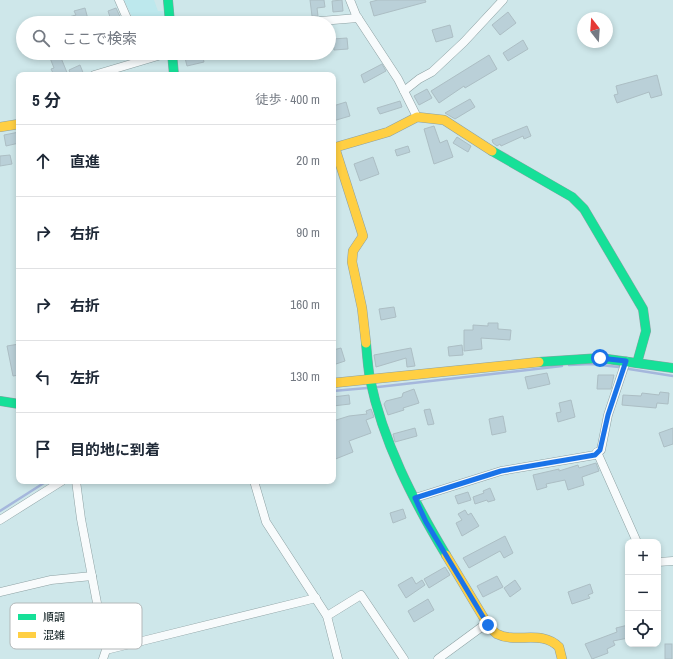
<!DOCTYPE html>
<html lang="ja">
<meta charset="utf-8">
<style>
:root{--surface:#fff;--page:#f6f6f7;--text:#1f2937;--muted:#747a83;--line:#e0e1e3}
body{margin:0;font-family:"Archivo Narrow","Noto Sans JP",sans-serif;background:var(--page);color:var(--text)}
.controls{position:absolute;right:12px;bottom:12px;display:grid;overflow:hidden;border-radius:8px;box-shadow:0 2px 6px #0003}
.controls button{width:36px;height:36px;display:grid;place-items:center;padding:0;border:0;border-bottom:1px solid var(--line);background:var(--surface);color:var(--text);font:20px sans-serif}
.compass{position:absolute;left:577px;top:12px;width:36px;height:36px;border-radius:50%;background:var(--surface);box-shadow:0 2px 6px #0003;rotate:343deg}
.stop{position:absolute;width:12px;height:12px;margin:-9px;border:3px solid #1a73e8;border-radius:50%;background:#fff}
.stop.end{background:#1a73e8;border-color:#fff;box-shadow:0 1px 4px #0008}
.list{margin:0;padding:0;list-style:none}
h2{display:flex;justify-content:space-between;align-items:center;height:52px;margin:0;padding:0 16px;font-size:17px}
h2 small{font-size:13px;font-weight:400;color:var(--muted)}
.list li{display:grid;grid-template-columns:26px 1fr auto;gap:12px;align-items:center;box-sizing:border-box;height:72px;padding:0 16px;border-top:1px solid var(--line)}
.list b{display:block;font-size:15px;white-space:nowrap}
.list em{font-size:13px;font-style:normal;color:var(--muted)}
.icon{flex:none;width:22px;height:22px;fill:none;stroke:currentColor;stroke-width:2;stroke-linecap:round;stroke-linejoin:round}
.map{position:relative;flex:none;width:673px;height:659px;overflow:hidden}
.search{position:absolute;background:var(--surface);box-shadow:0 2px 6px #0003;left:16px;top:16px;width:320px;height:44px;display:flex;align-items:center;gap:10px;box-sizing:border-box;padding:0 14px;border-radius:22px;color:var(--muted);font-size:15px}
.panel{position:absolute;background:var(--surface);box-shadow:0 2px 6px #0003;left:16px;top:72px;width:320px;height:412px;border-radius:8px}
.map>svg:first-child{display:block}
.built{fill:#bde8ed}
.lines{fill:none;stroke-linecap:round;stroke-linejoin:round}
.stream{stroke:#a5b7dc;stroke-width:2.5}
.building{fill:#bad0d8;stroke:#acbec4}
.street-casing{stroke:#8da1a3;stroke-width:9}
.fast-casing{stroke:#8da1a3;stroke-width:10}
.slow-casing{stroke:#8da1a3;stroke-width:10}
.street{stroke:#f8fbfc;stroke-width:8}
.fast{stroke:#16e098;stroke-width:9}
.slow{stroke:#ffcf43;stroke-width:9}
.route{stroke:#1a73e8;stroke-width:5}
.key{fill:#fff;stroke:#b3b8b9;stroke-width:1}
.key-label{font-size:11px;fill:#031416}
</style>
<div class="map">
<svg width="673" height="659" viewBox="0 0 673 659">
<rect width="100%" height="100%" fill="#cee7ea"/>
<path class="built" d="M124 0H154L158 11H165V23H135Z"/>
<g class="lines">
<g class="stream">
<path d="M569 365 591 364 619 367"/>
<path d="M629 369 673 376"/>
<path d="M378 387 562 366"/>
<path d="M333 391 367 388"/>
<path d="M0 511 47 481"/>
</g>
</g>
<g class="building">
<path d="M310 0H324L325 7 317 8 318 16H312Z"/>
<path d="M342 0 343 11 333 12 332 1Z"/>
<path d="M378 0H425L426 2 374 16 370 2Z"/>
<path d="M85 8 89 23H55L54 21 76 15 74 11Z"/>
<path d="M116 8 123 23H112L108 11Z"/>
<path d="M508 12 516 23 500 35 492 25Z"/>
<path d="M450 25 453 37 436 42 432 30Z"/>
<path d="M347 38 348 49 334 50 333 39Z"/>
<path d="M523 40 528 49 508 61 503 53Z"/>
<path d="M48 53H59L68 75H54L51 69 54 68Z"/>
<path d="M189 53H202L204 62 187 66 184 54Z"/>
<path d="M489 55 497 69 465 88 464 86 439 103 431 91Z"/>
<path d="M382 64 386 71 364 83 361 75Z"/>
<path d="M80 65 84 75H71L69 70Z"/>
<path d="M657 75 662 95 651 98 649 92 617 103 614 95 618 94 616 86Z"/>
<path d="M427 89 432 98 419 105 414 96Z"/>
<path d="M470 99 475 107 455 119 445 113Z"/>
<path d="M400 101 402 107 380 114 377 108Z"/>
<path d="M346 102 350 116 333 121V106Z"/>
<path d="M434 126 440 143 447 140 453 157 434 164 424 129Z"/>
<path d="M527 126 531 136 524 139 523 136 501 146 500 144 497 146 493 143 492 140Z"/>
<path d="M19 132V143L6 146 4 135Z"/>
<path d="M457 137 471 146 468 152 453 143Z"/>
<path d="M408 146 410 152 397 156 395 150Z"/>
<path d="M10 155 12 164 0 166V156Z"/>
<path d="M373 157 379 174 360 181 354 164Z"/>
<path d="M394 307 396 317 381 320 379 309Z"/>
<path d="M488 323H498V329L511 330 510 340 481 338 482 349 464 351V330H473V325L488 326Z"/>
<path d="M19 344V375L13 376 7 346Z"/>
<path d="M462 345 463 355 449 356 448 347Z"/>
<path d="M341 348 345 361 333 365V350Z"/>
<path d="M411 348 415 366 407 367 406 358 376 367 374 355Z"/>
<path d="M547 373 550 384 528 389 525 377Z"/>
<path d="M598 375H614L611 389H597Z"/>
<path d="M414 389 419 403 403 408 404 410 388 415 384 404 386 401 402 397 403 393Z"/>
<path d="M660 392 669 393 668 404 657 403 656 408 622 405 623 395 641 396 642 393 659 395Z"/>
<path d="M349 395 350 404 333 406V397Z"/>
<path d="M571 400 575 417 558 422 556 413 561 412 559 403Z"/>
<path d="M371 409 374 417 366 420 371 433 349 441 353 452 333 460V421L349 416 367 414 366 411Z"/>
<path d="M430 409 434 424 428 425 424 410Z"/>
<path d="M503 416 506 432 492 435 489 419Z"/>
<path d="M415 428 417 436 395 442 393 434Z"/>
<path d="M673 428V444L664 447 659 433Z"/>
<path d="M596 463 599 471 582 477 584 485 568 490 565 480 546 484 547 487 537 490 533 475 559 469V471L578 465 579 468Z"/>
<path d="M490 488 495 500 488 502 487 500 475 504 473 497 484 493 483 491Z"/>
<path d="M468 492 471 500 458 504 455 496Z"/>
<path d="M403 509 406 518 393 523 390 513Z"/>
<path d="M465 510 468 515 471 513 479 526 462 536 456 523 462 520 458 514Z"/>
<path d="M505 536 513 553 504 558 500 551 469 568 463 558Z"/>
<path d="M445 567 450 575 429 588 424 579Z"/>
<path d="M497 576 503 587 483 597 477 586Z"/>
<path d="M412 577 416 584 422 580 425 585 406 598 398 585Z"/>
<path d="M515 580 521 589 510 597 504 588Z"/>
<path d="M590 584 593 593 588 595 590 598 572 604 568 592Z"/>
<path d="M428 599 434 610 414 622 408 611Z"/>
<path d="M628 625V638L613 641 615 645 607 649 608 653 592 659 585 644 617 632 616 628Z"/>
<rect x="665" y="644" width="7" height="15"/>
</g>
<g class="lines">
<g class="street-casing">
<g id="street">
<path d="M119 0 129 23"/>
<path d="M350 0 356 15 398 79 417 117"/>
<path d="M295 23 358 18"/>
<path d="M94 75 168 53"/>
<path d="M404 91 419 79 432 72 464 42 503 0"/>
<path d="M597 452 637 542"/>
<path d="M76 481 81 519 106 650 103 659"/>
<path d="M254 481 266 522 327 616 338 659"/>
<path d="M415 498 501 471 595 455 601 450 608 415 626 361"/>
<path d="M0 520 62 481"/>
<path d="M658 562 673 561"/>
<path d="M0 592 51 580 92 576"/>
<path d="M327 616 361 595 404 659"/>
<path d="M106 650 316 598"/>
<path d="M438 659 487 623"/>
</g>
</g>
<g class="fast-casing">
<g id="fast">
<path d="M168 0 170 23"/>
<path d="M172 53 174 75"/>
<path d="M492 151 572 197 584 209 643 309 646 331 637 363"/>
<path d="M366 343C367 355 368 368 370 379 383 442 413 500 446 555"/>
<path d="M539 362 600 358 673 368"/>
<path d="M0 401 19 404"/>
</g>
</g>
<g class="slow-casing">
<g id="slow">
<path d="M0 127 19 124"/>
<path d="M333 148 388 132 417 117 444 120 492 151"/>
<path d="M335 148 363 236 353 251 352 262 362 308 366 343"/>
<path d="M333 383 539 362"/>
<path d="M446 555 488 625C491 628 494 632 497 634 517 644 541 629 559 647L562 659"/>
</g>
</g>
<use href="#street" class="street"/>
<use href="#fast" class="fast"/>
<use href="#slow" class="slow"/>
</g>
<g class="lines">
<path class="route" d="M488 625 426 522 415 498 501 471 595 455 600 450 608 415 626 361 600 358"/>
</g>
<rect x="10" y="603" width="132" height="46" rx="6" class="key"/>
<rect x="18" y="614" width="18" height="6" fill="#16e098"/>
<rect x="18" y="632" width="18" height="6" fill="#ffcf43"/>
<g class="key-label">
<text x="43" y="621">順調</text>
<text x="43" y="639">混雑</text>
</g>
</svg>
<div class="controls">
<button>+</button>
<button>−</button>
<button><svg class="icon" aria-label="locate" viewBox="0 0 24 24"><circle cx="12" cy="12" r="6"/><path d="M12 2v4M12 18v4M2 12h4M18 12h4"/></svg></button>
</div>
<svg class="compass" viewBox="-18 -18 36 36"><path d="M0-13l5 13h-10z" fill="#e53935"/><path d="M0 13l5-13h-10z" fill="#747a83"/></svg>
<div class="stop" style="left:600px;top:358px"></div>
<div class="stop end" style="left:488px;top:625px"></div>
<div class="search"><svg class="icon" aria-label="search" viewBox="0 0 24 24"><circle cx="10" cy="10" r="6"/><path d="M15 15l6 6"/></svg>ここで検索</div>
<section class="panel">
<h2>5 分<small>徒歩 · 400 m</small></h2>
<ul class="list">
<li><svg class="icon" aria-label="ahead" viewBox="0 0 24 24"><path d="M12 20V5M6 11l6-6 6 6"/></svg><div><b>直進</b></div><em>20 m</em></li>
<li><svg class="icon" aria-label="right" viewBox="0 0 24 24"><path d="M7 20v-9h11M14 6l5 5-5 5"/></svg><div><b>右折</b></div><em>90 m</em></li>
<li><svg class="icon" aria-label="right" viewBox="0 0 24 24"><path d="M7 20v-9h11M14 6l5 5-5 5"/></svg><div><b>右折</b></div><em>160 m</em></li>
<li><svg class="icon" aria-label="left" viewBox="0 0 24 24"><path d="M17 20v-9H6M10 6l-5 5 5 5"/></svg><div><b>左折</b></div><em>130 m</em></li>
<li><svg class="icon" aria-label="arrive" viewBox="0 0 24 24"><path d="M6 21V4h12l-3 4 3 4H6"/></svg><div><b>目的地に到着</b></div></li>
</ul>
</section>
</div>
